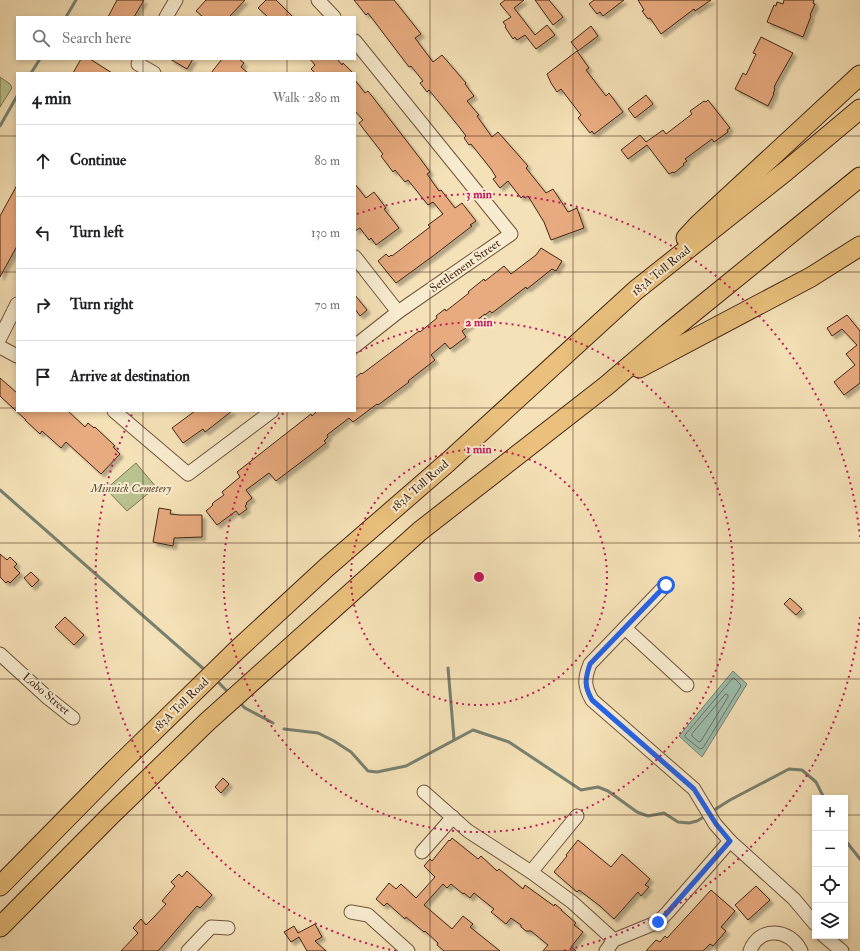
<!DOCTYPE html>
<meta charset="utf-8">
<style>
:root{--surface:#fff;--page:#f6f6f6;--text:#202124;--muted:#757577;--line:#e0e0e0}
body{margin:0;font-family:"IM FELL Double Pica",serif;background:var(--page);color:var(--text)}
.controls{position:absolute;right:12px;bottom:12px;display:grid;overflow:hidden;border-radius:0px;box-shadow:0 2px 6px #0003}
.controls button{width:36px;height:36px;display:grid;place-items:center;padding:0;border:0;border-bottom:1px solid var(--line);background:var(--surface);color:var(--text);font:20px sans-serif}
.stop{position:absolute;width:12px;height:12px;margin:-9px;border:3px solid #2563eb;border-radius:50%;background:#fff}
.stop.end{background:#2563eb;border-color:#fff;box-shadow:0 1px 4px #0008}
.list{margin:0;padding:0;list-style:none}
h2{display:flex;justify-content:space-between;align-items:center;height:52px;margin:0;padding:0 16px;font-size:17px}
h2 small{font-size:13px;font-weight:400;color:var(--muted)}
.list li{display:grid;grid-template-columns:26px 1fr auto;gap:12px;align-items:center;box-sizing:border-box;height:72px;padding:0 16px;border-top:1px solid var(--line)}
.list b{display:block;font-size:15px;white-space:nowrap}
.list em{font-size:13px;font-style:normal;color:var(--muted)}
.icon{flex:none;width:22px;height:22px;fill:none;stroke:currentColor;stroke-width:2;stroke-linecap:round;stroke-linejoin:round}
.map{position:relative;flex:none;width:860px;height:951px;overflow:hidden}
.search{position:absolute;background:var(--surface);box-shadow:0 2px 6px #0003;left:16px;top:16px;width:340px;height:44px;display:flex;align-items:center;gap:10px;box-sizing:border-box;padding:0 14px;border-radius:0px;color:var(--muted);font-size:15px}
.panel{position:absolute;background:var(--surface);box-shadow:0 2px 6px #0003;left:16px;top:72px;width:340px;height:340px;border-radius:0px}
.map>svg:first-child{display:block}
.green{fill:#b9c390;stroke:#7e7453}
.water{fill:#9cbeae;stroke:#788171}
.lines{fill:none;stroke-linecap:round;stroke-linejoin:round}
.shore{stroke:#707262;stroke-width:1}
.stream{stroke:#788171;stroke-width:3}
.building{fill:#e8ab7f;stroke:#432616;filter:url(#shadow)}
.minor-casing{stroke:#70553e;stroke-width:15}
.highway-casing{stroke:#432616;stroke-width:21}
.minor{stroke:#f8ecd0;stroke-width:13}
.highway{stroke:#eac07c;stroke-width:19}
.route{stroke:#2563eb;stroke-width:5}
.grid{fill:none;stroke:#432616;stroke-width:1;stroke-opacity:0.55}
.ring{fill:none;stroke:#c2185b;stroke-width:2;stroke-dasharray:2 4}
.labels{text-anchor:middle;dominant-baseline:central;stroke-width:4;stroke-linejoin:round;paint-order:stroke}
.street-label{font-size:12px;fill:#432616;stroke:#f8ecd0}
.park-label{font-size:12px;font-style:italic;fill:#604d34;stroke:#f8ecd0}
.centre{fill:#c2185b;stroke:#f8ecd0;stroke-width:2}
.ring-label{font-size:12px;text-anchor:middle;font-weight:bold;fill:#c2185b;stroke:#f8ecd0;stroke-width:4;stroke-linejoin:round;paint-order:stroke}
</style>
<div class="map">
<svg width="860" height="951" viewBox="0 0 860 951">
<defs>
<filter id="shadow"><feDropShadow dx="3.5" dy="3.5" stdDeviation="1" flood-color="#0004"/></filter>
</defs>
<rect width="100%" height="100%" fill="#f5e1b7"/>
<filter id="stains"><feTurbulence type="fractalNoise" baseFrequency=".005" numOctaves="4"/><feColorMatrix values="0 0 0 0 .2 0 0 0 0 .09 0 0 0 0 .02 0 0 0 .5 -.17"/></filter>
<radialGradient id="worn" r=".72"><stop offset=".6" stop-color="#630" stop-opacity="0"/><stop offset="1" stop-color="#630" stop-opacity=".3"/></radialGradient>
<g class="green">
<path d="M0 77 10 84 12 88 0 107Z"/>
<path d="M136 463 156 487 127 511 106 489Z"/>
</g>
<path class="water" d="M733 671 747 684 702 757 679 736Z"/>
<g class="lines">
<g class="shore">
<path d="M734 678 740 684 741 686 703 748 700 749 685 737V735L732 679Z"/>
<path d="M726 694 728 695V697L701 741 699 742 692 736V734Z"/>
</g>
<g class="stream">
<path d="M66 17 76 0"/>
<path d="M31 73 40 59"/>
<path d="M0 126 17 96"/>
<path d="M0 490 206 671"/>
<path d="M448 668 454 739"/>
<path d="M216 680 229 693"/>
<path d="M239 702 245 708 273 723"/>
<path d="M284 729 318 733 334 741 351 752 368 771 377 772 406 766 473 730 509 742 581 790 598 787 608 791 637 812 648 816 664 813 678 822 689 823 697 821 707 815"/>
<path d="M711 812 730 800 789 769 802 770 816 782 824 798"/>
<path d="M845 840 860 859"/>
</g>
</g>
<g class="building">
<path d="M117 0H144L134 17H108Z"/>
<path d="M206 0H245L229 17H203L196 11Z"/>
<path d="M266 0H276L293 17H268L258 8Z"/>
<path d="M354 0H394L421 34 415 38 433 62 442 55 466 83 465 84 474 96 467 101 479 115 477 116 492 137 498 132 528 166 526 168 546 193 553 189 568 212 577 208 584 228 551 240 544 222 528 196 525 198 523 196 521 198 508 181 500 188 493 179 496 177 491 169 471 144 469 145 464 138 466 136 460 128 429 90 427 92 420 83 423 81 411 66 409 67 368 13 366 15Z"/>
<path d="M505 0H524L514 8 535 35 547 25 555 35 536 49 525 35 517 40 515 37 513 39 505 27 506 26 503 22 511 17 500 4Z"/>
<path d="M535 0H549L563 17 553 25Z"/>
<path d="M594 0H624L603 16 600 12 597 14 589 4Z"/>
<path d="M638 0H711L695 11 694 9 661 34 650 18 648 19 642 11 644 10Z"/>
<path d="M784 0H814L813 3 815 4 810 15 811 16 803 37 767 22 774 5 776 6 777 2 783 4Z"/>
<path d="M591 26 598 36 578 51 571 42Z"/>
<path d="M761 37 793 53 776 83 774 88 775 89 773 94H774L768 106 735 89 743 73 746 75 756 54 753 53Z"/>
<path d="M577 51 589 68 586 70 599 87 606 96 609 93 623 112 594 134 592 131 590 133 578 118 581 115 561 89 557 92 551 83 547 74Z"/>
<path d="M81 59H90L112 73H73Z"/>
<path d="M170 59H193L187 69Z"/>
<path d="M222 59H239L244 63 241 67 248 73H211Z"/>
<path d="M310 59H337L342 65 343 63 353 73H315L311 69 315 65Z"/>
<path d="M355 80 365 93 368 91 419 157 430 172 427 174 439 191 441 190 455 208 462 203 476 221 470 225 472 226 433 256 396 283 378 261 386 254 389 257 391 255 392 256 430 227 428 225 443 214 433 202 428 205 408 180 405 182 395 170 393 172 381 156 383 154 359 123 363 120 355 111Z"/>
<path d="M646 95 653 104 635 118 628 109Z"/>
<path d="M708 100 730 128 727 130 728 132 714 142 712 139 685 159 687 161 683 164 684 165 674 173 673 172 669 174 647 145 628 159 621 150 640 135 646 142 663 130 666 134 692 114 690 111 704 101 706 102Z"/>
<path d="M355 184 366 198 374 192 386 208 384 209 399 228 376 245 371 238 369 240 360 228 355 231Z"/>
<path d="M17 185V246L0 277V216Z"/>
<path d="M541 248 562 261 556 271 552 269 527 289 526 287 492 313 490 311 485 315V314L462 331 466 337 450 349 445 343 431 355 435 360 408 381 409 382 378 405 377 404 353 422 349 418 327 435 328 437 324 441 326 443 276 481 269 473 246 490 252 498 246 503 247 504 245 506 247 509 239 515 236 511 217 525 206 511 213 505 212 504 214 502 224 495 222 492 240 477 237 472 311 414 312 416 317 411H355V378L361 373 362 374 419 331 420 332 437 318 436 316 445 309 446 311 469 293 468 292 484 279 485 281 504 266 511 274 536 255Z"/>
<path d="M355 295 367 310 360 316 355 309Z"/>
<path d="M847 315 860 331V383L844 395 834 382 855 365 846 354 857 345 842 329 832 336 827 328Z"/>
<path d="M0 378 17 393V411H68L85 427 88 423 94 428 95 427 115 446 113 447 120 454 101 474 66 442 61 448 42 431 40 434 25 420H26L0 396Z"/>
<path d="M195 411H232L205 432 203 429 183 443 172 428Z"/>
<path d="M159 508 171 510 170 514 180 515H202V537L174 538 173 546 153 542Z"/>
<path d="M0 554 7 560 10 557 17 564 14 567 20 573 10 583 8 581 6 583 0 577Z"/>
<path d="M31 572 39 580 32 587 24 578Z"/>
<path d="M790 598 802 609 796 615 784 604Z"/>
<path d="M65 617 84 635 74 645 55 627Z"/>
<path d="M223 778 229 784 221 793 215 787Z"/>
<path d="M452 838 478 859 481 856 497 871 499 869 523 889 525 885 554 906 555 904 562 910H561L576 923 574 925 583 932 571 947 576 951H543L548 945 531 931H526L521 927V925L511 918 506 924 491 912 494 909 474 893 470 898 464 893 463 894 451 884 447 888 443 884 424 905 452 929 463 916 473 924 470 927 500 951H444L437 945 438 943 425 931 424 932 406 917 405 919 387 903 384 906 376 899 389 883 396 889 401 884 416 898 435 877 424 866 430 859 432 861 449 840 450 841Z"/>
<path d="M578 840 611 867 622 854 650 879 645 885 649 887 641 896 638 892 614 919 600 906 579 890 577 892 554 872 567 856 566 855Z"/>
<path d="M187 871 212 895 200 908 197 906 158 951H121L138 933 133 928 141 919 146 925 154 917 166 904 162 901 175 886 171 882 179 874 182 877Z"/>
<path d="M756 886 770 900 748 920 735 905Z"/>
<path d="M711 890 735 911 721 927 726 931 713 946 710 944 703 951H646L656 940 660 942 665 936 667 938Z"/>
<path d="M315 924 322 937 315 941 326 951H307L299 937 291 942 284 932 294 926 298 933Z"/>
</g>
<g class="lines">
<g class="minor-casing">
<g id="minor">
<path d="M318 0 334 17"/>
<path d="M166 17 176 0"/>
<path d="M355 41 511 234 398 312 355 346"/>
<path d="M138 64 154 73"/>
<path d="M355 257 398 312"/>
<path d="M0 338 17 304"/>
<path d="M0 347 17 356"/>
<path d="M114 411 188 474 272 411"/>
<path d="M666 585 590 664C584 679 584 686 592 700L694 789 715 824 730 841 794 899 815 924"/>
<path d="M625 628 687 685"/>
<path d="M0 654 48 698 73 718"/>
<path d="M424 792 468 831 531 872 572 902 614 940"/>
<path d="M422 852 453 817"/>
<path d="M531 872 577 816"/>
<path d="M351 912 368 915 408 951"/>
<path d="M824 936 842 951"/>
<path d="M188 951 211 927 228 928"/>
<path d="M606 951 614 940 658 922 667 913 730 841"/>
<path d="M750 951C759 926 790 928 801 951"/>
</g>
</g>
<g class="highway-casing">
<g id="highway">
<path d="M686 238 699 224 860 75"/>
<path d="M639 368 811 277 860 246"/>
<path d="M0 886 116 768 237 650 327 567 448 462 636 290 786 171 860 109"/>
<path d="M0 927 110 816 207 722 420 531 606 386 668 333 860 177"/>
</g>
</g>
<use href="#minor" class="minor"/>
<use href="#highway" class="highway"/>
</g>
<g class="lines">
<path class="route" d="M658 922 667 913 730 841 716 824 694 789 592 700C584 686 585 679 590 664L666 585"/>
</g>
<path class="grid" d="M143 0V17M287 0V17M430 0V951M573 0V951M717 0V951M143 59V73M287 59V73M0 136H17M355 136H860M0 272H17M355 272H860M0 408H17M355 408H860M143 411V951M287 411V951M0 543H860M0 679H860M0 815H815M845 815H860"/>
<g class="ring">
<circle cx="479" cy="577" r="128"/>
<path d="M355 354A255 255 0 1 1 285 411"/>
<path d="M860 617A383 383 0 0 1 562 951M396 951A383 383 0 0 1 133 412M357 214A383 383 0 0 1 860 537"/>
</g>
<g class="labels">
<g class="street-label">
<text transform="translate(465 266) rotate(-35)">Settlement Street</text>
<text transform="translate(661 271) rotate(-39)">183A Toll Road</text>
<text transform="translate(420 486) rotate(-41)">183A Toll Road</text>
<text transform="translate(46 694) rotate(40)">Lobo Street</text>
<text transform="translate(181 705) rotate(-44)">183A Toll Road</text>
</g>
<g class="park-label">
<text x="131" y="488">Minnick Cemetery</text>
</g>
</g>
<circle cx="479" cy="577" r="6" class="centre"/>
<g class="ring-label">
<text x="479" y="198">3 min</text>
<text x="479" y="326">2 min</text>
<text x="479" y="453">1 min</text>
</g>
<rect width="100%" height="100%" filter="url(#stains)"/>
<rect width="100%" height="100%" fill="url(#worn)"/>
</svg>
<div class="controls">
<button>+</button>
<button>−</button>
<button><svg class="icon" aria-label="locate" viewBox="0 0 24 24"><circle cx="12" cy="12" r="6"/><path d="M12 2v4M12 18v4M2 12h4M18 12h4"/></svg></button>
<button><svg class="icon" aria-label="layers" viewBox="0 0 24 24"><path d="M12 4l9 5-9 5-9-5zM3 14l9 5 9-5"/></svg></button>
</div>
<div class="stop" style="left:666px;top:585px"></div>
<div class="stop end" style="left:658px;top:922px"></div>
<div class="search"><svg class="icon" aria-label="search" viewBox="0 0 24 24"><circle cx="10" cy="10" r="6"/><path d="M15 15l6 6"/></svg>Search here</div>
<section class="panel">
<h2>4 min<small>Walk · 280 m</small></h2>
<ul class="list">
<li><svg class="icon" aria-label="ahead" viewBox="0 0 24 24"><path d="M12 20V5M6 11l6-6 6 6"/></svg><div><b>Continue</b></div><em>80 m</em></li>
<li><svg class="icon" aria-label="left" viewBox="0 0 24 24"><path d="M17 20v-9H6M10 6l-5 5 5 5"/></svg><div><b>Turn left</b></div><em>130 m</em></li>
<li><svg class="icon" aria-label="right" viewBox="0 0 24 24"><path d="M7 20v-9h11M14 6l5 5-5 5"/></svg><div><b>Turn right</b></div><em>70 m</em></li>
<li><svg class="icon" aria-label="arrive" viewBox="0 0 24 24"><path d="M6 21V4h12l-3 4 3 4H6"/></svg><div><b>Arrive at destination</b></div></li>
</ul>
</section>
</div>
